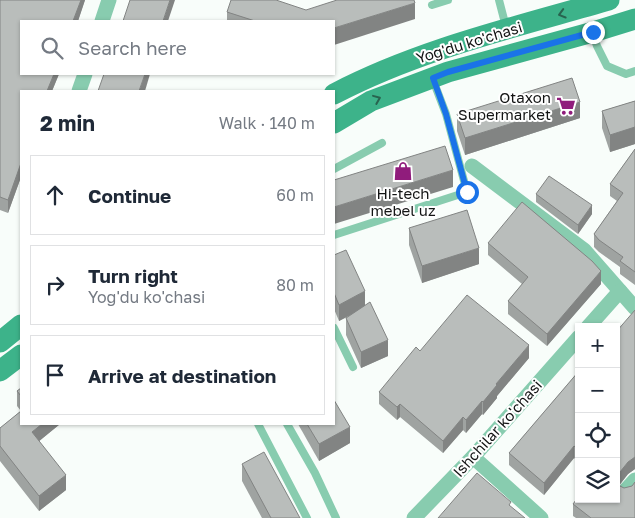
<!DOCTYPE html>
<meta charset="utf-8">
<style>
:root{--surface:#fff;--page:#f6f6f7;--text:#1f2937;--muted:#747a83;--line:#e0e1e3}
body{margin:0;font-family:"Golos Text",sans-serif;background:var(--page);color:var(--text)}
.controls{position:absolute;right:15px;bottom:15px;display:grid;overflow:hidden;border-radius:0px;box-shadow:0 1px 4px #0004}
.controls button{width:45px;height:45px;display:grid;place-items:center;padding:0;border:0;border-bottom:1px solid var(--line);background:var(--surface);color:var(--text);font:25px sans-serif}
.stop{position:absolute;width:15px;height:15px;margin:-11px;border:4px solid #1a73e8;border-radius:50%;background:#fff}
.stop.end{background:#1a73e8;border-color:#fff;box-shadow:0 1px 5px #0008}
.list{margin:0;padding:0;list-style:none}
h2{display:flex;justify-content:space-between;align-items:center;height:65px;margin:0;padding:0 20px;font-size:21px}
h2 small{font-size:16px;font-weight:400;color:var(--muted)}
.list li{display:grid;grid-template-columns:32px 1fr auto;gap:15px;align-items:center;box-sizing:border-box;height:80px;margin:0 10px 10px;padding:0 10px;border:1px solid var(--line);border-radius:0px}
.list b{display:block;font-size:19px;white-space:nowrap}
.list p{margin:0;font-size:16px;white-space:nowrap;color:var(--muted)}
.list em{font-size:16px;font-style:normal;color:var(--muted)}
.icon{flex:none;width:28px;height:28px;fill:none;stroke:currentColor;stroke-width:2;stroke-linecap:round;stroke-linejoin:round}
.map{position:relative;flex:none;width:635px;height:518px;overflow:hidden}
.search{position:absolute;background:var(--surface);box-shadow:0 1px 4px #0004;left:20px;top:20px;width:315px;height:55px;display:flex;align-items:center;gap:12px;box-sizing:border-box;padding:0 18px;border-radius:0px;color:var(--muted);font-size:19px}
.panel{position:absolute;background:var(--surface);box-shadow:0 1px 4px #0004;left:20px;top:90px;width:315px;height:335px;border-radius:0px}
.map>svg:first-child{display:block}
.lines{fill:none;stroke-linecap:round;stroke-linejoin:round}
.service{stroke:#88ccaf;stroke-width:8}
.minor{stroke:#88ccaf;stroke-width:15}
.secondary{stroke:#3db38a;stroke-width:21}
.wall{fill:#9fa3a1}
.shaded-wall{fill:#828483}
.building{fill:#b9bdbb;stroke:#828483}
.oneway{stroke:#28644f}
.route{stroke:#1a73e8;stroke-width:6}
.labels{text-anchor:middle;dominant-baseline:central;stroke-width:4;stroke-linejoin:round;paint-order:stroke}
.street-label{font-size:15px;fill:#131414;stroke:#fff}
.poi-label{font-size:15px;fill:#131414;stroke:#fff;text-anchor:end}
</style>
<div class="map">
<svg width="635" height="518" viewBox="0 0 635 518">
<rect width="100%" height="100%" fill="#f8fdfa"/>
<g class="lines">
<g class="service">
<path d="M499 0 506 27"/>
<path d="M432 5 448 0"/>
<path d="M593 34 597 46 607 66 626 74 635 71"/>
<path d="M334 169 382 143"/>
<path d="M334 235 467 192 446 114 433 80"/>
<path d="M334 328 353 367"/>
<path d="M258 424 307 518"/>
<path d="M287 424 315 473 336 518"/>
</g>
<g class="minor">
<path d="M102 21 109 0"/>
<path d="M79 91 85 74"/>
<path d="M472 166 584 250 635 308"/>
<path d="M588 327 620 291"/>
<path d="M473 457 541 518"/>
<path d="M625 491 635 480"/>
<path d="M414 518 473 457 579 337"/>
</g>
<g class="secondary">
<path d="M334 94C420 49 516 27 609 0"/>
<path d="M334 123 371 101 448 72 593 32 635 19"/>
<path d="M0 342 21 325"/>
<path d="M0 371 21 355"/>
</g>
</g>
<g class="wall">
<path d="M0 0H85L78 21H21V74H59L52 91H21V177L8 213 0 210Z"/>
<path d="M306 10 415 19 334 21H227V12Z"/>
<path d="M635 101V144L610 152 602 128V111Z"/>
<path d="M457 114 580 118 465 155 457 131Z"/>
<path d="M635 149V285L620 274V267L599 252 594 247V234L617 201 610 196V184Z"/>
<path d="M536 194 592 214 578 234 536 202Z"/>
<path d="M409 228 479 264 422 283 409 245Z"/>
<path d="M488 243 601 284 547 346 508 314V301L522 284 488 255Z"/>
<path d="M334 255 365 305 388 356 361 368 346 335V318L351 315 339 321 334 309Z"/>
<path d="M635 310V469L628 474 619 486 635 518H576L573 516V504L616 499Z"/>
<path d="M420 351 529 358 497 396V398L483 415 482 414 466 433 463 430 443 453 400 417 397 420 379 404V392Z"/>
<path d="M579 371V462L574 458 544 495 509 465V453Z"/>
<path d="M21 388V424H60L39 441 66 490 39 511 0 461V428L21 411 17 406V391Z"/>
<path d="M298 424H334L350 443 319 461Z"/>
<path d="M242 464 300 518H262L242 481Z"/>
</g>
<g class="shaded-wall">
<path d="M81 0H85L78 21H73Z"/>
<path d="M170 0H175L168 21H163Z"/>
<path d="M415 3V19L334 45V28Z"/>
<path d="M54 74H59L52 91H47Z"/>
<path d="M145 74H150L145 91H139Z"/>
<path d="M580 102V118L465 155V138Z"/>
<path d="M635 127V144L610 152V135Z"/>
<path d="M21 163V177L8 213V200Z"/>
<path d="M453 170V187L334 224V207Z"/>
<path d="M592 205V214L578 234V225Z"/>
<path d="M479 248V264L422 283V266Z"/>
<path d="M601 271V284L547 346V334Z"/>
<path d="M365 291V307L339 321V305Z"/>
<path d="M388 340V356L361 368V352Z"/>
<path d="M529 345V358L497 396V398L483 415V402L496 384Z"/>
<path d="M482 401V414L466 433V420Z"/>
<path d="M400 404V417L397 420V407Z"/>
<path d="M463 417V430L443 453V441Z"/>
<path d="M42 424H60L32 447V432Z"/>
<path d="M350 427V443L319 461V444Z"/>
<path d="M574 446V458L544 495V483Z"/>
<path d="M635 457V469L628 474 616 489V477L628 462Z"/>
<path d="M66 475V490L39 511V496Z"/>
</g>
<g class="building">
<path d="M0 0H81L73 21H21V74H54L47 91H21V163L8 200 0 197Z"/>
<path d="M130 0H170L163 21H123Z"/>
<path d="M231 0H276L306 10 337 0H414L415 3 334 28V21H255L227 12Z"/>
<path d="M104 74H145L139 91H98Z"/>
<path d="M572 78 580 102 465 138 457 114Z"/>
<path d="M635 101V127L610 135 602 111Z"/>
<path d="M445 146 453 170 334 207V180Z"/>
<path d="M635 149V272L620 261 623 257 599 240 594 234 623 193 610 184Z"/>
<path d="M549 176 592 205 578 225 536 194Z"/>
<path d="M522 202 592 261 601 271 547 334 508 301 528 277 488 243Z"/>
<path d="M467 210 479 248 422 266 409 228Z"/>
<path d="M346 250 365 291 339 305 334 293V255Z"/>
<path d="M467 295 529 345 496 384 497 385 483 402 482 401 466 420 463 417 443 441 400 404 397 407 379 392 416 347 420 351Z"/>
<path d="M370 302 388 340 361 352 346 318Z"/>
<path d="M635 310V457L628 462 616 477V332Z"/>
<path d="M579 371V450L574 446 544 483 509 453Z"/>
<path d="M21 388V396L17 391Z"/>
<path d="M334 400 350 427 319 444 307 424H334Z"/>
<path d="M21 411V424H42L32 432 66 475 39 496 0 446V428Z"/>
<path d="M264 452 300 518H271L242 464Z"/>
<path d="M477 473 511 502 509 505 525 518H438Z"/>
<path d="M616 479 618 485 624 488 632 486 635 482V518H591L573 504 579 496V499H616Z"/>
</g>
<defs><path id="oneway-chevron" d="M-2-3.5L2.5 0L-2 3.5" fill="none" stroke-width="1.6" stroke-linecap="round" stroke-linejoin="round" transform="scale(1.25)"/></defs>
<g class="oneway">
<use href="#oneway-chevron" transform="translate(562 14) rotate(164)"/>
<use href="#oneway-chevron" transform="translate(377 99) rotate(-22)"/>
</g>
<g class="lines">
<path class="route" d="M467 192 446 114 433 78 448 72 593 32"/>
</g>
<defs>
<g id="supermarket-bare" transform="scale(1.5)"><path d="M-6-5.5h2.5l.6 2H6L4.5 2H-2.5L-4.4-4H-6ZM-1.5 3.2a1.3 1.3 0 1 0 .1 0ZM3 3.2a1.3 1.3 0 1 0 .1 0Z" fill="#901c7c" stroke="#fff" stroke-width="2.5" paint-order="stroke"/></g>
<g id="shop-bare" transform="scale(1.5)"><path d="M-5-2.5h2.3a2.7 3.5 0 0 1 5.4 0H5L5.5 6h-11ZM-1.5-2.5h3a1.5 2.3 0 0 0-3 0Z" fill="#901c7c" stroke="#fff" stroke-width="2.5" paint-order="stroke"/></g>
</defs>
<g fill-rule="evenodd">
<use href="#supermarket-bare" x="566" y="106"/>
<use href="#shop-bare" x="403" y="171"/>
</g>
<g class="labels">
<g class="street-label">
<text transform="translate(469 42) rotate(-17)">Yog'du ko'chasi</text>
<text transform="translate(497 428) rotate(-48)">Ishchilar ko'chasi</text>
</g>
<g class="poi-label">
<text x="551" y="97">Otaxon<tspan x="551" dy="17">Supermarket</tspan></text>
<text x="403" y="193" text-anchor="middle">Hi-tech<tspan x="403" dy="17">mebel uz</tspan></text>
</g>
</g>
</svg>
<div class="controls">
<button>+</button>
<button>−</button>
<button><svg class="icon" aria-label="locate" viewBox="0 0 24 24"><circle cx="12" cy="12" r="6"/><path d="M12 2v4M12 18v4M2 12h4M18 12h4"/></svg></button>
<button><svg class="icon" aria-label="layers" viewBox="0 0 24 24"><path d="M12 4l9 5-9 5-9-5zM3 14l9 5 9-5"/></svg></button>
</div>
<div class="stop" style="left:467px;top:192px"></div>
<div class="stop end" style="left:593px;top:32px"></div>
<div class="search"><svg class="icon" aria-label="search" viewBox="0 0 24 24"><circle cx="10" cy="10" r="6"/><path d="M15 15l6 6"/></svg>Search here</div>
<section class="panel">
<h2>2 min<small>Walk · 140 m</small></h2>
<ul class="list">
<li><svg class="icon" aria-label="ahead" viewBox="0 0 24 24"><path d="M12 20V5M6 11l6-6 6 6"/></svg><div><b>Continue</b></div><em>60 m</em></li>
<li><svg class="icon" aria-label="right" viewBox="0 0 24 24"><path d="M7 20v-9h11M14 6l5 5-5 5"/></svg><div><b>Turn right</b><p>Yog'du ko'chasi</p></div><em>80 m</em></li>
<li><svg class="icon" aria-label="arrive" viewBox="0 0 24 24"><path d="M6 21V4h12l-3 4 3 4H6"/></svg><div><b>Arrive at destination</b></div></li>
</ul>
</section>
</div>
